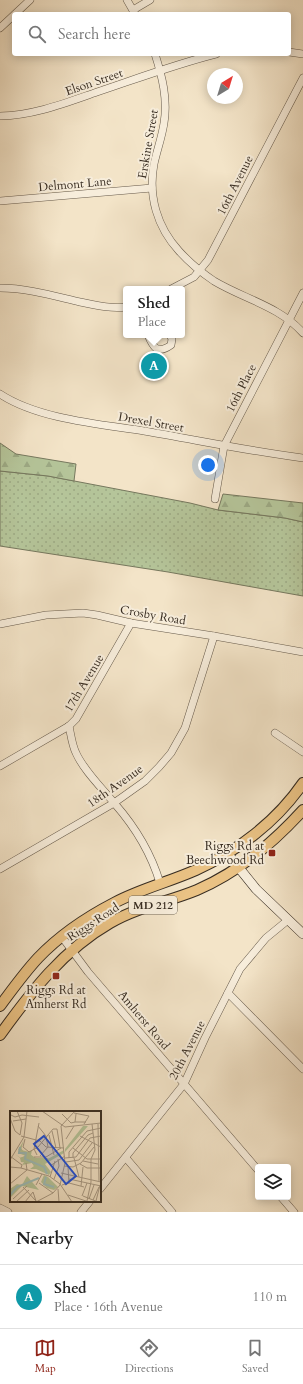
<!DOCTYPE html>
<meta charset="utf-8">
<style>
:root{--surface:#fff;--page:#f6f6f6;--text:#222;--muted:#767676;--line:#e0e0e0;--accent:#8f2418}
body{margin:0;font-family:Cardo,serif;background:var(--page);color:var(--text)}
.controls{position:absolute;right:12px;bottom:12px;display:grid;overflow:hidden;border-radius:4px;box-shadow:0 2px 10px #0003}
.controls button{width:36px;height:36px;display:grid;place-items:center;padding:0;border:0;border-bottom:1px solid var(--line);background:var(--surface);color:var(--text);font:20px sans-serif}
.compass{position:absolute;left:207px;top:68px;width:36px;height:36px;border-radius:50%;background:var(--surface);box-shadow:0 2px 10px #0003;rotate:38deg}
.you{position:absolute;left:208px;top:465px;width:14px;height:14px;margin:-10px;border:3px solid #fff;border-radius:50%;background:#1a73e8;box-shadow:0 0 0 6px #1a73e833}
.badge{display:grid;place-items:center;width:26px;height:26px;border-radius:50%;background:var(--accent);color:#fff;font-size:13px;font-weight:700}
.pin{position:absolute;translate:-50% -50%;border:2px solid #fff;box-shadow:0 1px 4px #0006}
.popup{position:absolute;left:123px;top:286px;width:62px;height:52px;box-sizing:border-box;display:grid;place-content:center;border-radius:4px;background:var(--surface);filter:drop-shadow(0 1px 3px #0005);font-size:13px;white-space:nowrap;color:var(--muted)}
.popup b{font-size:15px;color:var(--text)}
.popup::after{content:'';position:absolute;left:50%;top:100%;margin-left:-8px;border:8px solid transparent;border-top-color:var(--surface)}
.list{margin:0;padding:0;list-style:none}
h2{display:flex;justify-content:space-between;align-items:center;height:52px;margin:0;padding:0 16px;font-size:17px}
h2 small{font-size:13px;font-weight:400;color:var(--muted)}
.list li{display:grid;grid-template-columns:26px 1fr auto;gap:12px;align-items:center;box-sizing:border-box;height:64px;padding:0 16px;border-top:1px solid var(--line)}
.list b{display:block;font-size:15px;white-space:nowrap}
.list p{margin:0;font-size:13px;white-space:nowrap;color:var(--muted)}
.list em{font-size:13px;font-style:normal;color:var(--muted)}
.icon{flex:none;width:22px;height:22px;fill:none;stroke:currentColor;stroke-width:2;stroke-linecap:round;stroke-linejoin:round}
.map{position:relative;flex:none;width:303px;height:1212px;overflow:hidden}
.search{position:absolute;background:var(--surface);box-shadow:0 2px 10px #0003;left:12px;right:12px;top:12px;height:44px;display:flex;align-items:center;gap:10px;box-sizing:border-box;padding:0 14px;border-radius:4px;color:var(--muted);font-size:15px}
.sheet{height:116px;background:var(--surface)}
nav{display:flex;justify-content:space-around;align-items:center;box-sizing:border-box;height:56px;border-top:1px solid var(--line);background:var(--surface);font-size:11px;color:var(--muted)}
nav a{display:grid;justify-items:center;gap:2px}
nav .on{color:var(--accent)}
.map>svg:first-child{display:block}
.grass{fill:url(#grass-dots);stroke:#76785e}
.forest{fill:url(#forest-firs);stroke:#76785e}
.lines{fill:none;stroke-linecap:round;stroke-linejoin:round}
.street-casing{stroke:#665a4b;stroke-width:8}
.secondary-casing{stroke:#372c21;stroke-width:10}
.primary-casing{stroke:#372c21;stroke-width:12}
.street{stroke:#f7eddb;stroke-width:7}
.secondary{stroke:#f7eddb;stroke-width:9}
.primary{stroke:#eac284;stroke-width:10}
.poi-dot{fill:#8f2418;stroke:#f7eddb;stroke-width:1.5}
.labels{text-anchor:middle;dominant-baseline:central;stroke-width:4;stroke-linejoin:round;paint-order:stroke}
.shield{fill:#f7eddb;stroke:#716659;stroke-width:1}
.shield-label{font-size:11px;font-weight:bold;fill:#372c21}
.street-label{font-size:12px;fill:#372c21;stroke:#f7eddb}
.poi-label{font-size:12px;fill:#372c21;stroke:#f7eddb;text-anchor:end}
.inset-river{fill:none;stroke:#9dbebc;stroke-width:2}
.inset-road{fill:none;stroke:#a89a85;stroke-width:1}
.view{fill:#1d4ed8;fill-opacity:0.15;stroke:#1d4ed8;stroke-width:2}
.inset-edge{fill:none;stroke:#372c21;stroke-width:2}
</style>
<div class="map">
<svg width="303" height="1212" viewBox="0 0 303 1212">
<defs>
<pattern id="grass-dots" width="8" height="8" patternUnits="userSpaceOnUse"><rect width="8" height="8" fill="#b5c59a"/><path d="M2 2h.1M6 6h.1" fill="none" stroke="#9ca984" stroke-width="1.8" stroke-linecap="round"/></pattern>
<pattern id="forest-firs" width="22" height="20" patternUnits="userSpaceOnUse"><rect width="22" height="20" fill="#b5c59a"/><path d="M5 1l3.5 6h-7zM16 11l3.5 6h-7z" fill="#9ca984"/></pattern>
</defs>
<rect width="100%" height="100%" fill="#f3e4c8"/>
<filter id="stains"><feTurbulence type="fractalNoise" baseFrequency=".005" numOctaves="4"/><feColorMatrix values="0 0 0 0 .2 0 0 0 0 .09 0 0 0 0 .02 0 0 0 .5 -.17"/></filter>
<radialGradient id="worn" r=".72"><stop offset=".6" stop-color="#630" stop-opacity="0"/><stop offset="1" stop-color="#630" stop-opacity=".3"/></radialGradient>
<path class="grass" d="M0 471 48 476 190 503 218 510 285 518 303 522V596L168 572 0 546Z"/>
<g class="forest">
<path d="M0 443 16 454 76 464 74 481 48 476 0 471Z"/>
<path d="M223 494 303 503V522L285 518 218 510Z"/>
</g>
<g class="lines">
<g class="street-casing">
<g id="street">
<path d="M127 0 135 14"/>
<path d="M133 10 150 0"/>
<path d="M15 14 30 0"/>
<path d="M0 28 14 15"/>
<path d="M289 52 303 54"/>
<path d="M155 54C162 76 168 99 164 123 162 137 157 150 154 164 148 196 157 227 179 251 189 262 202 273 214 281 244 299 279 306 303 333"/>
<path d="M0 116C35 115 65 103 97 92 136 79 176 64 216 54"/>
<path d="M0 201 152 188"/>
<path d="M0 288C27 288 54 296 80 302 95 305 110 309 126 307"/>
<path d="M171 289 194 277 208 260 303 78"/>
<path d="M148 335C153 347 157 355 171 345L172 339 170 335"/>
<path d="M0 394C38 419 99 424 144 431 197 440 249 451 303 458"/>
<path d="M215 499 224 446 303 293"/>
<path d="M0 624 46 615 83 613 97 615 131 623 214 636 303 652"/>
<path d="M69 726C71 735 72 745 76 753 84 771 103 789 115 804 136 828 151 853 160 883"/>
<path d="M275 733 303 752"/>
<path d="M0 766 69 726 76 719 131 623"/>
<path d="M0 869 114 803 145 781 159 767 171 753 185 728 214 636"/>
<path d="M62 937 88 972 258 1170"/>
<path d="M228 993 303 1069"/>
<path d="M126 1158 172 1212"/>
<path d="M100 1189 184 1084 205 1038 240 969 266 938 288 920"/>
<path d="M281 1197 294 1212"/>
<path d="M0 1208 8 1212"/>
<path d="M81 1212 90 1201"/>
</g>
</g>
<g class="secondary-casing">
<path id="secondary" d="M227 853 256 889 303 934"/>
</g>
<g class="primary-casing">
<g id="primary">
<path d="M0 1006C12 990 24 973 38 958 59 936 87 917 114 903 140 889 169 882 196 870 238 851 277 821 303 783"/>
<path d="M0 1035C31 992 63 950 110 923 137 907 168 902 197 890 239 872 273 843 303 810"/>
</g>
</g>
<use href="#street" class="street"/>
<use href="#secondary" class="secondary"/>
<use href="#primary" class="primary"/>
</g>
<g class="poi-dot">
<rect x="268" y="849" width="8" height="8" rx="2"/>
<rect x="52" y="972" width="8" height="8" rx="2"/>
</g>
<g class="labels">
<rect class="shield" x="129" y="896" width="48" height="18" rx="3"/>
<g class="shield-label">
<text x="153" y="905">MD 212</text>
</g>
<g class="street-label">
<text transform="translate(94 82) rotate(-19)">Elson Street</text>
<text transform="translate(148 144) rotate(-80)">Erskine Street</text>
<text transform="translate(75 184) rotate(-5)">Delmont Lane</text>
<text transform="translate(235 185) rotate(-63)">16th Avenue</text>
<text transform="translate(241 388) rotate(-63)">16th Place</text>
<text transform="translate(151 422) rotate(10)">Drexel Street</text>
<text transform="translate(153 615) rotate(10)">Crosby Road</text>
<text transform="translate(84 683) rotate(-59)">17th Avenue</text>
<text transform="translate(115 786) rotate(-35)">18th Avenue</text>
<text transform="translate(93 922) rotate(-33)">Riggs Road</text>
<text transform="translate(144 1020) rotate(50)">Amherst Road</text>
<text transform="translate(187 1050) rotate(-63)">20th Avenue</text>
</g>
<g class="poi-label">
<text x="264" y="846">Riggs Rd at<tspan x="264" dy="14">Beechwood Rd</tspan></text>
<text x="56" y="990" text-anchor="middle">Riggs Rd at<tspan x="56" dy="14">Amherst Rd</tspan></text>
</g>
</g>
<g transform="translate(10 1111)">
<rect width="91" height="91" fill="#f3e4c8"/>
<path d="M73 15H78L55 41V38ZM13 31 11 39 19 41 22 39 21 44 24 47 36 49 54 39V42L35 53 41 61 39 64 26 58H20L24 55 22 52 11 51 10 47 17 44 8 39ZM34 64 38 66 48 76 44 79 37 77 31 71Z" fill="#b5c59a"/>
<path d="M14 28 11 37 13 40 10 41 18 43 21 41V44L26 47H39L24 55 22 52 12 54 15 50 5 43 10 47 16 45 8 42ZM17 65 29 79 12 75 1 86 0 78 7 73 12 74Z" fill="#b5c59a"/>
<path class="inset-river" d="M10 36 9 42H16L15 48 34 56 37 63M36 66 34 73 44 76M0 84 7 76 29 67"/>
<path class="inset-road" d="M7 0 12 12 10 24M32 0 55 16 91 12M64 2 79 5 74 13M52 3 61 12 65 11M66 3 65 11H76M1 4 5 6 12 4 29 6M0 7 5 20 10 24M3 10 16 8M88 13 89 70M28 15 36 25 38 36 30 45M43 18H47L50 37M42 20 46 37M39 24 44 44M11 25 30 30 36 36 54 37M70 25 91 36M15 28 13 36 19 41 28 36 43 18M56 28 64 15M63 37 77 48H91M27 44 24 38 29 12M0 45 12 54 11 57M24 46H36L51 37M55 47 66 46 80 27 91 25M59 47V41L77 20 91 17M63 47V42L78 24 83 22M64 47 69 66M0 49 14 26 17 0M73 50 88 53M56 51 69 49 82 32M70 53 77 57H91M40 55 55 45M54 55 63 56 71 52 84 36M0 56 11 57 39 65 50 73 62 91M58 56 59 72M51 62 91 71M40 66 45 50M44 68 49 55 48 48M59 68 91 75M29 72 43 82M0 73 17 59 16 52M26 74 32 63M52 74 59 72 74 76M71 75 73 56M13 76 26 90M48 78 49 91M58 84 79 91M72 85 77 72M73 85 88 91M3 88 17 75M79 88 84 74M83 89 89 76M77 90 81 71V48L85 39 82 13M86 90 90 74M6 91 19 79M15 91 23 81 26 90M26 91 43 82 50 74 55 52 51 15 65 0"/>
<path class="view" d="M34 25 66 65 56 73 24 33Z"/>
<rect width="91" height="91" class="inset-edge"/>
</g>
<rect width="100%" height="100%" filter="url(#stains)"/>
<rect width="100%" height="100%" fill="url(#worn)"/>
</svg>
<div class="controls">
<button><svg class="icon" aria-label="layers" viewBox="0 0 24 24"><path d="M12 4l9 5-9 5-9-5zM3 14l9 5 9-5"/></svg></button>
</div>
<svg class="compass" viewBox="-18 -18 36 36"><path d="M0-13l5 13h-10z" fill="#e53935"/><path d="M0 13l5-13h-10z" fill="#767676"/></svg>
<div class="you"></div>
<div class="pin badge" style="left:154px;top:366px;background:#0f9aa8">A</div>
<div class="popup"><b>Shed</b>Place</div>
<div class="search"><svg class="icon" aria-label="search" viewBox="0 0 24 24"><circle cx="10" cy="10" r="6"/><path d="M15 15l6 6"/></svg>Search here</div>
</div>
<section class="sheet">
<h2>Nearby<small></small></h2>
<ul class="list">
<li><span class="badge" style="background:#0f9aa8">A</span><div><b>Shed</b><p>Place · 16th Avenue</p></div><em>110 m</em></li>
</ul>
</section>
<nav>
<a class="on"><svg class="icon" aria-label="map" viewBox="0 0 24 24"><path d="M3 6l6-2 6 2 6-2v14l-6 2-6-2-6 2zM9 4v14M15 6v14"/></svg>Map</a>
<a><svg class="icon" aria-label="directions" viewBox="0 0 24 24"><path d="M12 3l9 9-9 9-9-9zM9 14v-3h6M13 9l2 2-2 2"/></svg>Directions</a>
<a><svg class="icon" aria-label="saved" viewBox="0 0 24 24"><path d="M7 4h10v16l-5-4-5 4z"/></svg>Saved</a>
</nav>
